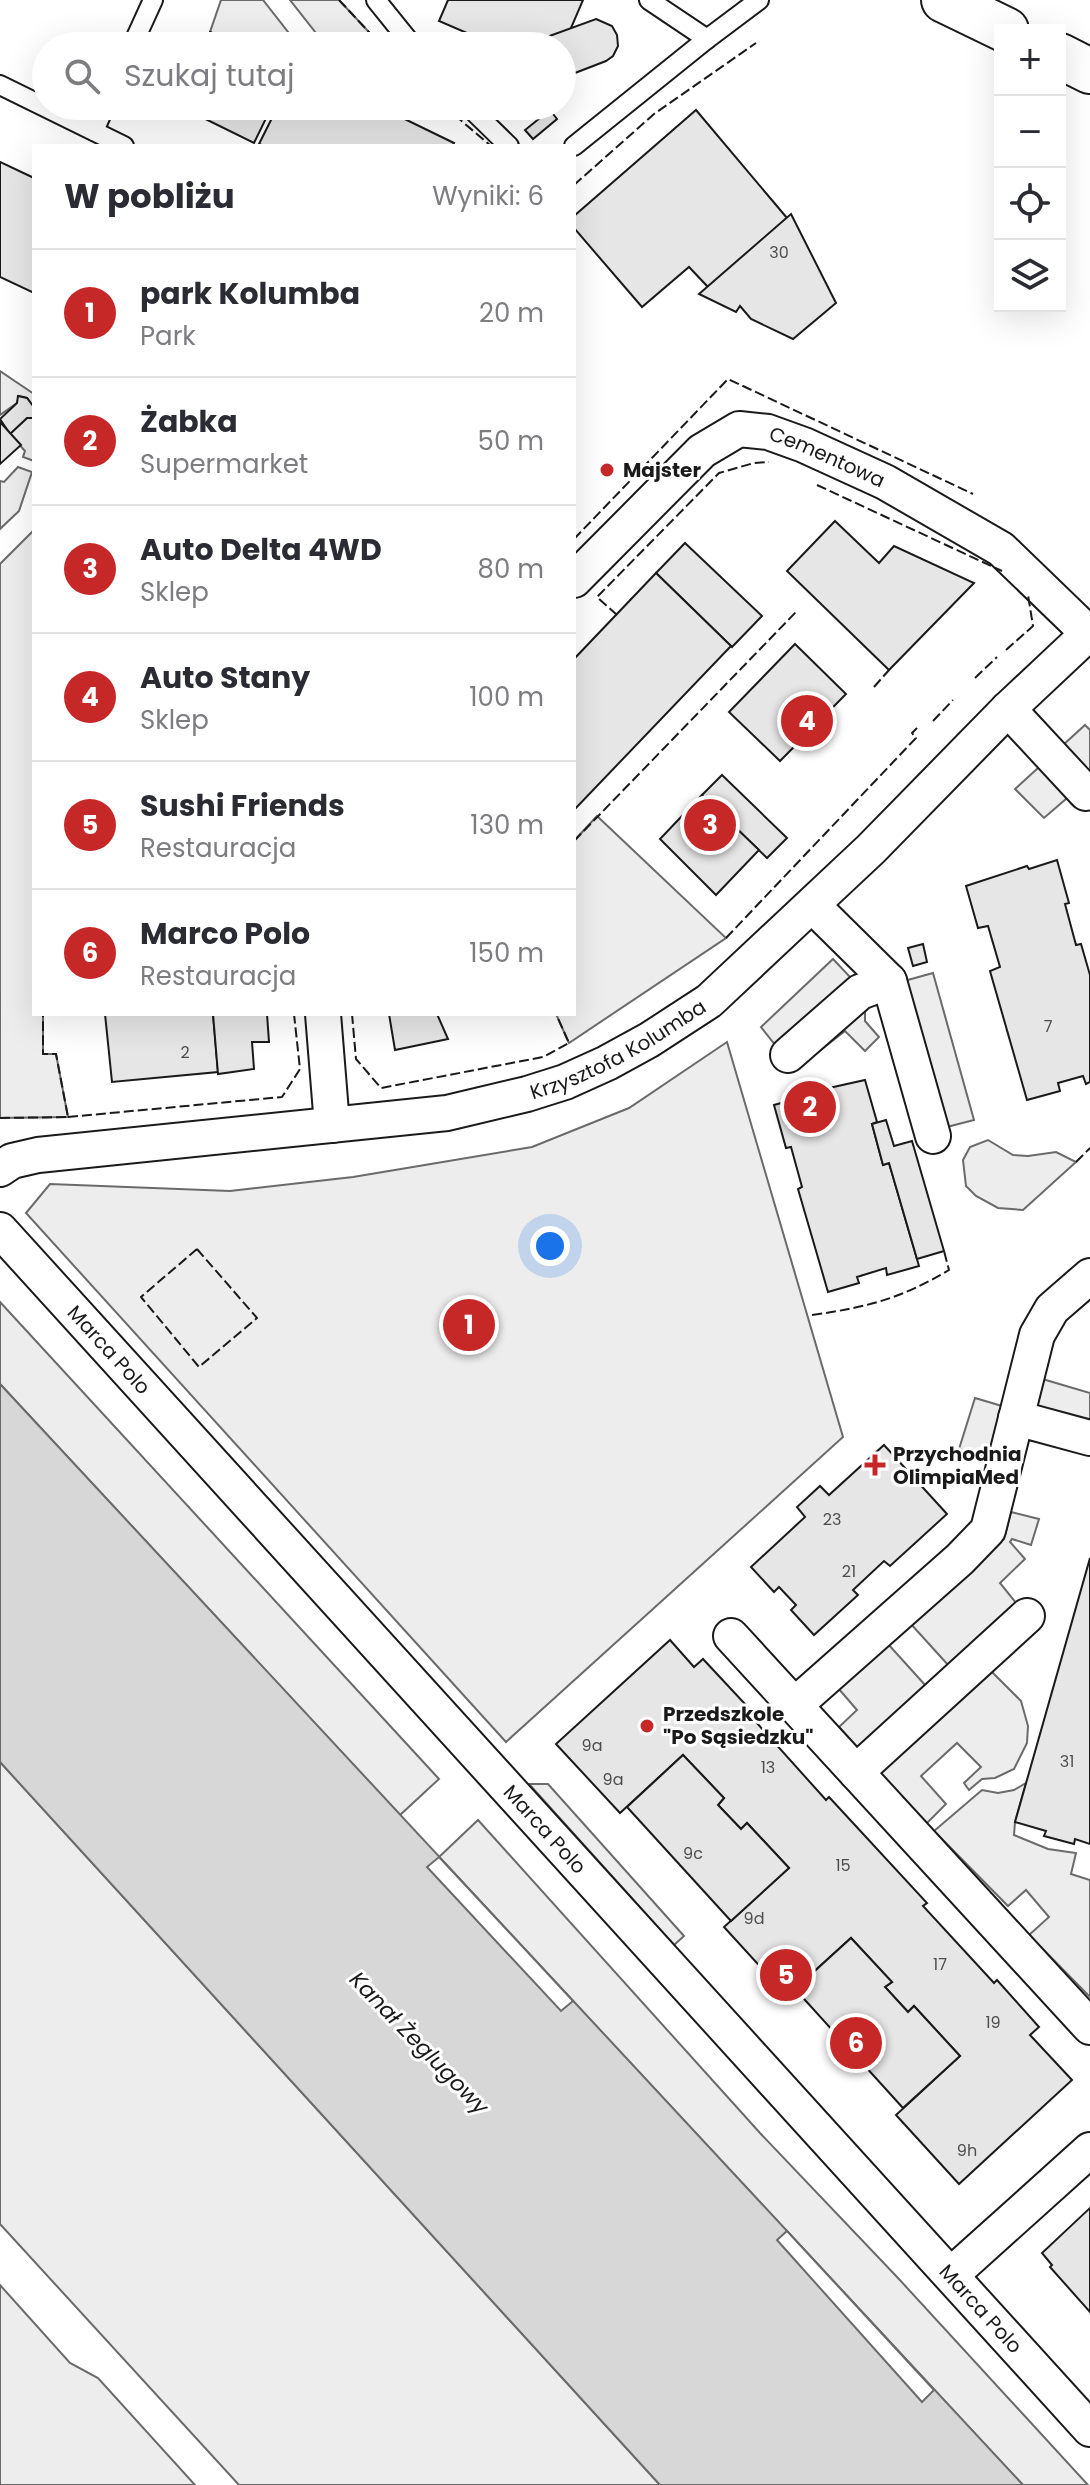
<!DOCTYPE html>
<html lang="pl">
<meta charset="utf-8">
<style>
:root{--surface:#fff;--page:#f2f2f3;--text:#2b2b33;--muted:#7c7c81;--line:#e1e1e2;--accent:#c62828}
body{margin:0;font-family:Poppins,sans-serif;background:var(--page);color:var(--text)}
.controls{position:absolute;right:24px;top:24px;display:grid;overflow:hidden;border-radius:0px;box-shadow:0 8px 32px #0002}
.controls button{width:72px;height:72px;display:grid;place-items:center;padding:0;border:0;border-bottom:2px solid var(--line);background:var(--surface);color:var(--text);font:40px sans-serif}
.you{position:absolute;left:550px;top:1246px;width:28px;height:28px;margin:-20px;border:6px solid #fff;border-radius:50%;background:#1a73e8;box-shadow:0 0 0 12px #1a73e833}
.badge{display:grid;place-items:center;width:52px;height:52px;border-radius:50%;background:var(--accent);color:#fff;font-size:26px;font-weight:700}
.pin{position:absolute;translate:-50% -50%;border:4px solid #fff;box-shadow:0 2px 8px #0006}
.list{margin:0;padding:0;list-style:none}
h2{display:flex;justify-content:space-between;align-items:center;height:104px;margin:0;padding:0 32px;font-size:34px}
h2 small{font-size:26px;font-weight:400;color:var(--muted)}
.list li{display:grid;grid-template-columns:52px 1fr auto;gap:24px;align-items:center;box-sizing:border-box;height:128px;padding:0 32px;border-top:2px solid var(--line)}
.list b{display:block;font-size:30px;white-space:nowrap}
.list p{margin:0;font-size:26px;white-space:nowrap;color:var(--muted)}
.list em{font-size:26px;font-style:normal;color:var(--muted)}
.icon{flex:none;width:44px;height:44px;fill:none;stroke:currentColor;stroke-width:2;stroke-linecap:round;stroke-linejoin:round}
.map{position:relative;flex:none;width:1090px;height:2485px;overflow:hidden}
.search{position:absolute;background:var(--surface);box-shadow:0 8px 32px #0002;left:32px;top:32px;width:544px;height:88px;display:flex;align-items:center;gap:20px;box-sizing:border-box;padding:0 28px;border-radius:44px;color:var(--muted);font-size:30px}
.panel{position:absolute;background:var(--surface);box-shadow:0 8px 32px #0002;left:32px;top:144px;width:544px;height:872px;border-radius:0px}
.map>svg:first-child{display:block}
.built{fill:#ededed;stroke:#6a6a6a;stroke-width:2}
.water{fill:#d7d7d7;stroke:#6a6a6a;stroke-width:2}
.pier{fill:#fff;stroke:#6a6a6a;stroke-width:2}
.building{fill:#e6e6e6;stroke:#1a1a1a;stroke-width:2}
.lines{fill:none;stroke-linecap:round;stroke-linejoin:round}
.lane-casing{stroke:#1a1a1a;stroke-width:22}
.street-casing{stroke:#1a1a1a;stroke-width:38}
.secondary-casing{stroke:#1a1a1a;stroke-width:48}
.lane{stroke:#fff;stroke-width:18}
.street{stroke:#fff;stroke-width:34}
.secondary{stroke:#fff;stroke-width:44}
.fence{stroke:#1a1a1a;stroke-width:2;stroke-dasharray:10 4;stroke-linecap:butt}
.poi-dot{fill:#c62828;stroke:#fff;stroke-width:3}
.labels{text-anchor:middle;dominant-baseline:central;stroke-width:6;stroke-linejoin:round;paint-order:stroke}
.number-label{font-size:16px;fill:#4d4d4d}
.street-label{font-size:20px;fill:#1a1a1a;stroke:#fff}
.poi-label{font-size:20px;font-weight:bold;fill:#1a1a1a;stroke:#fff;text-anchor:start}
.water-label{font-size:22px;font-style:italic;fill:#1a1a1a;stroke:#fff}
</style>
<div class="map">
<svg width="1090" height="2485" viewBox="0 0 1090 2485">
<rect width="100%" height="100%" fill="#fff"/>
<g class="built">
<path d="M221 0H263L299 46H272L260 40 256 46H239L210 32Z"/>
<path d="M290 0H339L382 46H337L316 33Z"/>
<path d="M0 371 34 394V461L23 457 25 451 10 434 27 418H33V406L27 398 19 396 17 403 0 415Z"/>
<path d="M18 467 32 472 19 511 0 529V481L4 482Z"/>
<path d="M34 530V1014H43V1054H56L68 1117 0 1118V564Z"/>
<path d="M1085 725 1090 730V793L1066 799 1044 818 1015 789Z"/>
<path d="M597 816 726 938 569 1043 556 1014H574V841Z"/>
<path d="M833 959 852 979 860 992 868 1008 865 1012V1021L879 1037 865 1051 845 1031 795 1070 761 1027Z"/>
<path d="M933 973 974 1120 943 1128 904 981Z"/>
<path d="M727 1042 843 1437 506 1742 26 1213 50 1184 230 1191 353 1177 532 1147 629 1108Z"/>
<path d="M988 1140 1013 1155 1028 1156 1056 1152 1076 1162 1023 1210 998 1208 976 1196 966 1186 963 1160 970 1147Z"/>
<path d="M0 1302 439 1779 400 1815 0 1384Z"/>
<path d="M1039 1378 1090 1393V1421L1032 1405Z"/>
<path d="M975 1398 1002 1406 988 1457 959 1449Z"/>
<path d="M1011 1512 1039 1519 1031 1545 1012 1539 1010 1542 1025 1559 1000 1583 1017 1604 949 1666 910 1623 1004 1539Z"/>
<path d="M888 1644 926 1686 858 1748 839 1727 857 1710 838 1688Z"/>
<path d="M992 1672 1021 1701 1028 1726 1027 1743 1014 1769 995 1778 982 1779 969 1790 964 1783 981 1767 957 1743 921 1776 946 1804 927 1823 879 1774Z"/>
<path d="M0 1762 660 2485H239L0 2224Z"/>
<path d="M1026 1783 1015 1822 1014 1835 1048 1849 1076 1853 1071 1874 1090 1880V1997L1029 1935 1049 1917 1026 1890 1008 1906 934 1831 982 1790 998 1793 1014 1790Z"/>
<path d="M529 1784H548L684 1936 674 1945Z"/>
<path d="M478 1820 760 2133 898 2278 1088 2485H1023L439 1857Z"/>
<path d="M0 2285 70 2363 98 2378 195 2485H0Z"/>
</g>
<path class="water" d="M0 1384 1023 2485H660L0 1762Z"/>
<g class="pier">
<path d="M439 1857 573 2001 561 2011 427 1867Z"/>
<path d="M787 2231 934 2390 922 2402 777 2240Z"/>
</g>
<g class="building">
<path d="M448 0H583L562 49V46H497L439 21Z"/>
<path d="M596 19 612 26 617 35 618 46 613 56 606 61 562 78V46H522Z"/>
<path d="M210 32 239 46H203Z"/>
<path d="M179 106H272L254 143Z"/>
<path d="M278 106H378L454 143 452 146H264L259 144Z"/>
<path d="M492 106H517L519 111 496 120Z"/>
<path d="M550 110 557 119 533 139 525 130Z"/>
<path d="M696 110 787 218 708 287 689 267 642 307 574 228V216Z"/>
<path d="M0 162 34 178V293L0 277Z"/>
<path d="M791 214 836 303 793 339 751 319 740 306 736 312 699 294Z"/>
<path d="M18 396 27 398 33 406V418H27L10 434 0 419 17 403Z"/>
<path d="M0 422 21 445 0 464Z"/>
<path d="M835 521 879 563 894 546 974 583 889 670 787 571Z"/>
<path d="M685 543 762 616 732 647 656 573Z"/>
<path d="M656 573 731 646 574 810V659Z"/>
<path d="M795 644 846 694 780 761 729 712Z"/>
<path d="M722 775 787 838 767 858 702 795Z"/>
<path d="M702 795 759 850 716 895 660 839Z"/>
<path d="M1057 860 1069 903 1065 904 1076 945 1081 944 1090 975V1082L1086 1084 1083 1076 1058 1083 1060 1091 1027 1100 990 971 1000 967 988 926 978 928 966 886 1027 866 1029 869Z"/>
<path d="M923 944 927 962 913 966 908 948Z"/>
<path d="M105 1014H213L218 1072 112 1082Z"/>
<path d="M213 1014H267L269 1042H252L254 1069 218 1074Z"/>
<path d="M389 1014H437L448 1039 395 1050Z"/>
<path d="M865 1080 877 1122 872 1124 883 1165 889 1163 919 1266 887 1275 886 1268 857 1277 859 1283 828 1292 798 1189 802 1187 791 1147 786 1148 774 1105 803 1097 802 1094Z"/>
<path d="M886 1120 894 1146 912 1141 944 1251 917 1259 889 1163 883 1165 872 1124Z"/>
<path d="M884 1445 947 1514 890 1566 884 1561 853 1590 858 1595 814 1635 791 1610 796 1605 779 1587 774 1592 751 1567 805 1517 797 1507 820 1486 829 1495Z"/>
<path d="M1090 1558V1844L1075 1839 1074 1844 1044 1836 1046 1831 1015 1822Z"/>
<path d="M670 1640 694 1667 703 1659 759 1719 756 1722 826 1800 829 1797 927 1903 923 1906 994 1983 997 1980 1039 2027 1030 2035 1072 2080 959 2184 896 2115 960 2056 914 2006 908 2012 885 1987 892 1982 851 1938 787 1996 724 1927 789 1868 747 1823 741 1829 718 1805 724 1798 683 1755 620 1813 556 1744Z"/>
<path d="M683 1755 724 1798 718 1805 741 1829 747 1823 789 1868 731 1921 627 1807Z"/>
<path d="M851 1938 892 1982 885 1987 908 2012 914 2006 960 2056 903 2108 795 1989Z"/>
<path d="M1090 2208V2312L1050 2267 1052 2265 1042 2253Z"/>
</g>
<g class="lines">
<g class="lane-casing">
<g id="lane">
<path d="M376 0 413 46"/>
<path d="M649 0 707 39"/>
<path d="M132 46 153 0"/>
<path d="M0 85 124 146"/>
<path d="M468 106 509 146"/>
<path d="M94 131 105 106"/>
<path d="M574 146 707 39 759 0"/>
</g>
</g>
<g class="street-casing">
<g id="street">
<path id="s1" d="M574 580 702 451 739 429 768 432 804 445 885 482 1001 549 1088 633"/>
<path d="M1008 709 1086 793"/>
<path d="M812 905 889 981 933 1136"/>
<path d="M323 1014 332 1125"/>
<path d="M788 1055 860 992 889 981"/>
<path id="s2" d="M0 1169 12 1161 38 1155 447 1113 527 1094 565 1082 607 1063 649 1040 709 1001 871 849 1008 709 1090 632"/>
<path id="s3" d="M0 1230 1090 2429"/>
<path d="M1016 1418 1090 1438"/>
<path d="M731 1636 1090 2027"/>
<path d="M795 1705 960 1559 988 1530 1037 1335 1052 1309 1090 1276"/>
<path d="M856 1772 1027 1616"/>
<path d="M951 2275 1090 2150"/>
</g>
</g>
<g class="secondary-casing">
<g id="secondary">
<path d="M944 0 1006 30"/>
<path d="M1060 56 1090 71"/>
</g>
</g>
<use href="#lane" class="lane"/>
<use href="#street" class="street"/>
<use href="#secondary" class="secondary"/>
<g class="fence">
<path d="M339 0 382 46"/>
<path d="M444 106 491 146"/>
<path d="M574 185 654 114 756 43"/>
<path d="M817 485 1002 571"/>
<path d="M574 539 728 379 973 494"/>
<path d="M617 615 597 597 719 473 754 463 769 462"/>
<path d="M1006 650 1033 626 1028 595"/>
<path d="M975 678 997 657"/>
<path d="M874 687 889 670"/>
<path d="M933 721 953 700"/>
<path d="M574 841 796 612"/>
<path d="M726 938 916 738 912 733 917 728"/>
<path d="M352 1014 356 1059 381 1088 543 1057 569 1043 556 1014"/>
<path d="M68 1117 282 1097 300 1069 294 1014"/>
<path d="M0 1118 68 1117 56 1054H43V1014"/>
<path d="M1076 1162 1090 1148"/>
<path d="M197 1249 257 1318 199 1367 141 1297Z"/>
<path d="M812 1315C868 1307 900 1299 949 1270L944 1251"/>
</g>
</g>
<g class="poi-dot">
<circle cx="607" cy="470" r="8"/>
<path d="M871 1453h8v8h8v8h-8v8h-8v-8h-8v-8h8z"/>
<circle cx="647" cy="1726" r="8"/>
</g>
<g class="labels">
<g class="number-label">
<text x="779" y="252">30</text>
<text x="1048" y="1026">7</text>
<text x="185" y="1052">2</text>
<text x="832" y="1519">23</text>
<text x="849" y="1571">21</text>
<text x="592" y="1745">9a</text>
<text x="1067" y="1761">31</text>
<text x="768" y="1767">13</text>
<text x="613" y="1779">9a</text>
<text x="693" y="1853">9c</text>
<text x="843" y="1865">15</text>
<text x="754" y="1918">9d</text>
<text x="940" y="1964">17</text>
<text x="993" y="2022">19</text>
<text x="967" y="2150">9h</text>
</g>
<g class="street-label">
<text stroke="none"><textPath href="#s1" startOffset="318">Cementowa</textPath></text>
<text stroke="none"><textPath href="#s2" startOffset="636">Krzysztofa Kolumba</textPath></text>
<text stroke="none"><textPath href="#s3" startOffset="162">Marca Polo</textPath></text>
<text stroke="none"><textPath href="#s3" startOffset="810">Marca Polo</textPath></text>
<text stroke="none"><textPath href="#s3" startOffset="1458">Marca Polo</textPath></text>
</g>
<g class="poi-label">
<text x="623" y="470">Majster</text>
<text x="893" y="1454">Przychodnia<tspan x="893" dy="23">OlimpiaMed</tspan></text>
<text x="663" y="1714">Przedszkole<tspan x="663" dy="23">"Po Sąsiedzku"</tspan></text>
</g>
<g class="water-label">
<text transform="translate(419 2043) rotate(46)">Kanał Żeglugowy</text>
</g>
</g>
</svg>
<div class="controls">
<button>+</button>
<button>−</button>
<button><svg class="icon" aria-label="locate" viewBox="0 0 24 24"><circle cx="12" cy="12" r="6"/><path d="M12 2v4M12 18v4M2 12h4M18 12h4"/></svg></button>
<button><svg class="icon" aria-label="layers" viewBox="0 0 24 24"><path d="M12 4l9 5-9 5-9-5zM3 14l9 5 9-5"/></svg></button>
</div>
<div class="you"></div>
<div class="pin badge" style="left:469px;top:1325px">1</div>
<div class="pin badge" style="left:810px;top:1107px">2</div>
<div class="pin badge" style="left:710px;top:825px">3</div>
<div class="pin badge" style="left:807px;top:721px">4</div>
<div class="pin badge" style="left:786px;top:1975px">5</div>
<div class="pin badge" style="left:856px;top:2043px">6</div>
<div class="search"><svg class="icon" aria-label="search" viewBox="0 0 24 24"><circle cx="10" cy="10" r="6"/><path d="M15 15l6 6"/></svg>Szukaj tutaj</div>
<section class="panel">
<h2>W pobliżu<small>Wyniki: 6</small></h2>
<ul class="list">
<li><span class="badge">1</span><div><b>park Kolumba</b><p>Park</p></div><em>20 m</em></li>
<li><span class="badge">2</span><div><b>Żabka</b><p>Supermarket</p></div><em>50 m</em></li>
<li><span class="badge">3</span><div><b>Auto Delta 4WD</b><p>Sklep</p></div><em>80 m</em></li>
<li><span class="badge">4</span><div><b>Auto Stany</b><p>Sklep</p></div><em>100 m</em></li>
<li><span class="badge">5</span><div><b>Sushi Friends</b><p>Restauracja</p></div><em>130 m</em></li>
<li><span class="badge">6</span><div><b>Marco Polo</b><p>Restauracja</p></div><em>150 m</em></li>
</ul>
</section>
</div>
